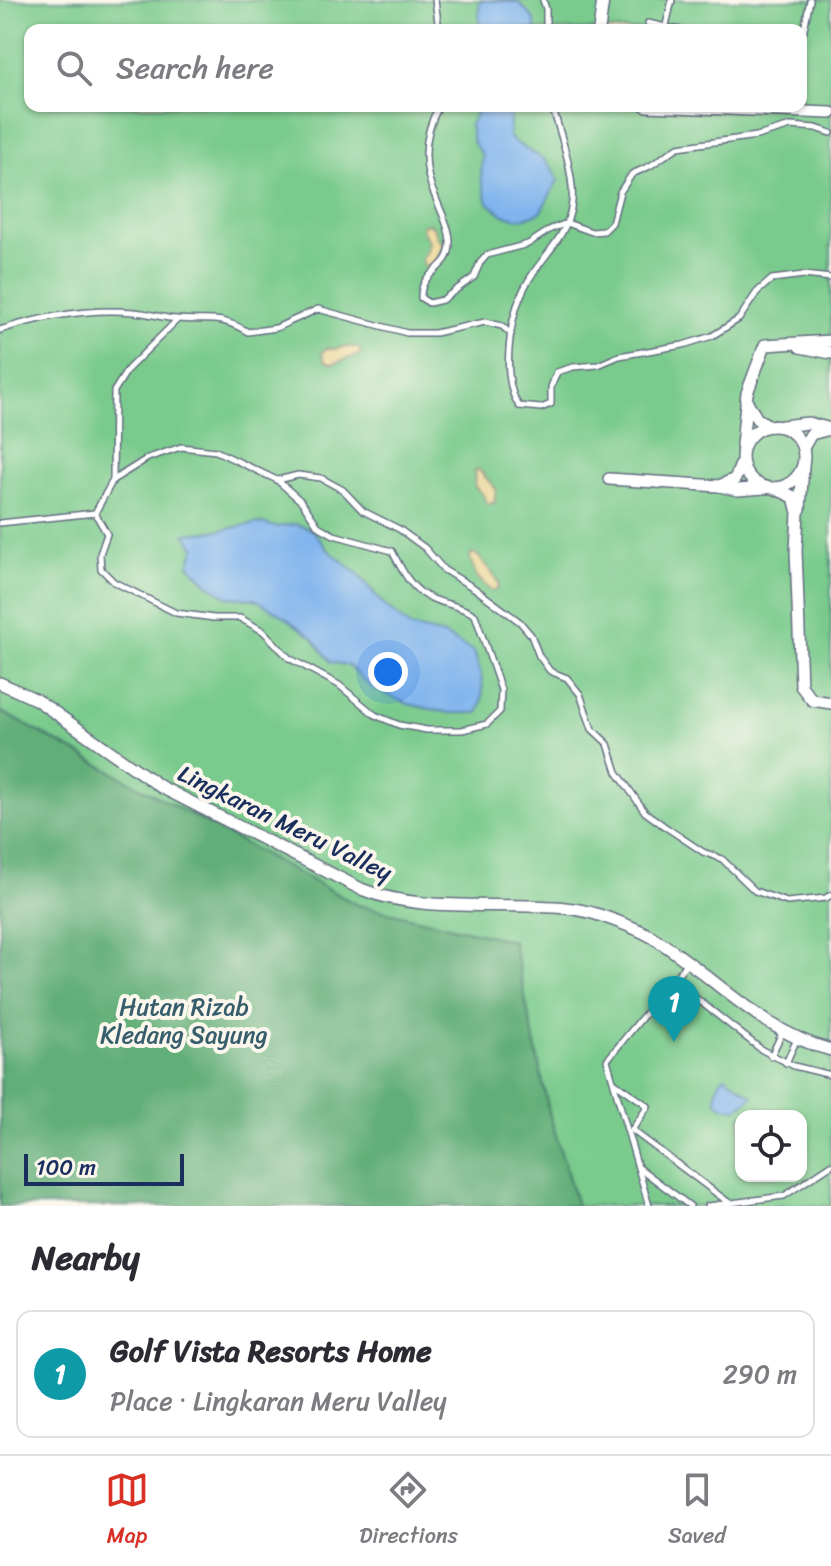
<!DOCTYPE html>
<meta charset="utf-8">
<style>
:root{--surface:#fff;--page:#f7f7f7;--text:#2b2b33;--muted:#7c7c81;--line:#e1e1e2;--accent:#d93025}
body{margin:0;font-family:Sriracha,sans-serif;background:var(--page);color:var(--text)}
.controls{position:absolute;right:24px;bottom:24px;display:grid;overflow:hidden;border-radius:16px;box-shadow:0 2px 6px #0004}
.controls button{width:72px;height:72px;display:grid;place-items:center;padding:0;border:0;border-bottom:2px solid var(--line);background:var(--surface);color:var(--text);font:40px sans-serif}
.scale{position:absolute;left:24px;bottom:20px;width:160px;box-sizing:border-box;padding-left:8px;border:4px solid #1b2f5e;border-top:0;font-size:22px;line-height:28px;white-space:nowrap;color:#1b2f5e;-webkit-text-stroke:6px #fbf7ec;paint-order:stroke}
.you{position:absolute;left:388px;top:672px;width:28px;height:28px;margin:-20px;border:6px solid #fff;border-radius:50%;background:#1a73e8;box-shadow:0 0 0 12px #1a73e833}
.badge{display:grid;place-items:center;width:52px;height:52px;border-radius:50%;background:var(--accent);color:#fff;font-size:26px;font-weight:700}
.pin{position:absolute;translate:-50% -66px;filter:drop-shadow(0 2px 4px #0008)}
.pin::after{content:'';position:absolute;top:42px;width:28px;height:24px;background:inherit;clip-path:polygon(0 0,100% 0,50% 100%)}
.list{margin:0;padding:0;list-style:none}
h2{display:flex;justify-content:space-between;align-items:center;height:104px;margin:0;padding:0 32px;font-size:34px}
h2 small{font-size:26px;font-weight:400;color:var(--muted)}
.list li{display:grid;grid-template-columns:52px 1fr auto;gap:24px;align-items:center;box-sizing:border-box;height:128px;margin:0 16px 16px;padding:0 16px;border:2px solid var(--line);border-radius:16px}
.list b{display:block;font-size:30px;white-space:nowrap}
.list p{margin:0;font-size:26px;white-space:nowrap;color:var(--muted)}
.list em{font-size:26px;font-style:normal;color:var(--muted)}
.icon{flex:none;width:44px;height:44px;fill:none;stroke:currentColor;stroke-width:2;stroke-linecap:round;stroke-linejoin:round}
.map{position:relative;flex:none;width:831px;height:1206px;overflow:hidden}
.search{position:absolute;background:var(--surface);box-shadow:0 2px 6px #0004;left:24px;right:24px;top:24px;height:88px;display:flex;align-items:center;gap:20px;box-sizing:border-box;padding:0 28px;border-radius:16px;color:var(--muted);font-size:30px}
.sheet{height:248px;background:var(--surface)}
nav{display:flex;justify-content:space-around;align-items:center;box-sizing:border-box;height:112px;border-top:2px solid var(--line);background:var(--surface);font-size:22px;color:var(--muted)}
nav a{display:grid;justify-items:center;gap:4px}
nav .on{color:var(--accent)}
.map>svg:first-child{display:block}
.green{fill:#79ca8c;stroke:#4a7c75;stroke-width:2;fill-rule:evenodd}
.forest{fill:#62ae78;stroke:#3e6e6b;stroke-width:2}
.sand{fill:#eeda9e;stroke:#84847e;stroke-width:2}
.water{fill:#7fb4ed;stroke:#4d72a6;stroke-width:2}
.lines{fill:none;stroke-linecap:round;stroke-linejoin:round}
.service-casing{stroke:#636d7f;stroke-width:8}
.minor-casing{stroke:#636d7f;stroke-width:14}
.service{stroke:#fff;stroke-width:5}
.minor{stroke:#fff;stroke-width:11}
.labels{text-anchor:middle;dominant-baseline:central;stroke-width:8;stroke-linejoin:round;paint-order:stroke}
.street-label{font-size:24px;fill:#1b2f5e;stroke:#fbf7ec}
.park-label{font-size:24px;fill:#375e6c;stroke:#fbf7ec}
</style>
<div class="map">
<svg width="831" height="1206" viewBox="0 0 831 1206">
<rect width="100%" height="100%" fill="#fbf7ec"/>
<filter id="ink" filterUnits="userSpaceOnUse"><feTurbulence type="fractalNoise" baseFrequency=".0125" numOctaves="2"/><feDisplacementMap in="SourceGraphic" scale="16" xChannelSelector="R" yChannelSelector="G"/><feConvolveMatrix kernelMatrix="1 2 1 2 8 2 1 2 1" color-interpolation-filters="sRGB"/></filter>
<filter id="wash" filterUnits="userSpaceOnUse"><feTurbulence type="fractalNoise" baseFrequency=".006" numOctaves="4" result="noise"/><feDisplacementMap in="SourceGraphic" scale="32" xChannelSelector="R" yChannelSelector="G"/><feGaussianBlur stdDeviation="1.8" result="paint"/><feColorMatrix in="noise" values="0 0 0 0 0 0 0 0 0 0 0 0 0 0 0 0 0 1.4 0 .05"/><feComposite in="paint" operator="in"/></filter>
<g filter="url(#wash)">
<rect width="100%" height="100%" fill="#e8e0bb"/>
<path class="green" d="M0 0H831V1206H577L549 1112 513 941 357 905 0 711ZM30 30H801V106H30ZM741 1116H801V1176H741Z"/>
<path class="forest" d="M0 711 357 905 513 941 549 1112 577 1206H0Z"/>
<g class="sand">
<path d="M430 224 435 229 437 238 443 243 436 263 429 268 424 266 422 259 427 251 429 241 423 232 422 225Z"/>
<path d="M343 347H356L361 351 359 355 332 364 325 361 322 353 326 348 334 349Z"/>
<path d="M478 469 496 489 494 503 487 504 482 493 475 487 474 471Z"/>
<path d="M471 554H476C484 563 494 574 499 584L496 590H490L477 577 470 558Z"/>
</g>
<g class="water">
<path d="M483 0 518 2 534 19 536 30H480L479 4Z"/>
<path d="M480 106H522L510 113 509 137C531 158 544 149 558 180L540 213 521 219 504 215 488 203 481 178 482 155 473 142 470 125Z"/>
<path d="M261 523 276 527 296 524 313 530 327 549 358 574 384 605 410 627 444 635 474 652C481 673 487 692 478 713H449L408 704 372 688 349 666 331 662 312 637 282 615 255 599 227 597 207 583 189 565 195 547 185 534C211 534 235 526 261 523Z"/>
<path d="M725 1076 753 1096 737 1109 724 1107 717 1102C716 1091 716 1084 725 1076Z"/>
</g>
</g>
<g filter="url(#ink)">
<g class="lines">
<g class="service-casing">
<g id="service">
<path d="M435 0 439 30"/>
<path d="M543 0 546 9V30"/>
<path d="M648 23 680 30"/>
<path d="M769 28 782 30"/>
<path d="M665 30 672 0"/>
<path d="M801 34H803L810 0"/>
<path d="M439 106C422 137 422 169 437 201 442 214 450 228 450 242 451 272 420 268 421 298L429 303 442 300 474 277 480 263 487 255 528 244 551 229 567 223 592 232 604 231 612 223 620 192 632 174 650 166 678 147 757 136 791 126 816 128 831 133"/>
<path d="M552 106C560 132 575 176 572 202 567 243 536 259 522 293 509 322 501 379 519 406L541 408 551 404V387L557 372 573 367 598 365 619 356 683 345 712 336 739 319 757 292 772 279 804 275 831 278"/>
<path d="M0 330C44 316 87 308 134 312 148 313 162 318 177 319 208 322 218 314 248 332L276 328 318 309 407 333H435L485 322 502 326 511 334"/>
<path d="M278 480 298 475 321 478 343 490 363 511 399 529 425 548 444 570 474 588 520 622 531 635 539 656 550 671 567 678 580 694 592 729 608 744 617 772 645 812 664 826 703 852 722 859 755 891 787 902 826 898 831 895"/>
<path d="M95 513 107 534 100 554 101 569 114 582 176 613 214 618H240L263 631 289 658 339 685 375 715 399 725 427 730H462L487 724 500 711 501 690 475 615C461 606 448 605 433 599 411 591 402 570 392 551L334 535 318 526 302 502 277 480 216 451 181 447 148 458 113 480"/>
<path d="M0 523 95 513 113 480 114 391 128 369 177 320"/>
<path d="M674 981 762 1050 794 1066 831 1075"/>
<path d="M771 1056 783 1031"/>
<path d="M786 1063 797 1039"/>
<path d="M614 1082 648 1106 632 1130 728 1202"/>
<path d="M638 1167 690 1206"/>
<path d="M649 1206 607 1060 687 963"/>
<path d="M708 1206 784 1196 831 1165"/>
</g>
</g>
<g class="minor-casing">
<g id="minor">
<path d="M599 30 603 0"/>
<path d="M646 106 831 113"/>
<path d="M800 347 831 353"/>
<path d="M746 400 757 419 770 426"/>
<path d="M782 426 808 423 831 429"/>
<circle cx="773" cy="457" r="31"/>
<path d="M742 445 747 393 765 345 831 341"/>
<path d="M803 448 811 434 830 429"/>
<path d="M609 479 719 486 738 490 764 488"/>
<path d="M719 486 735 479 742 462"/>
<path d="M774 488 794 497 798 513 796 550 801 686 812 700 831 703"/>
<path d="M800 509 803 466"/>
<path d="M0 683 37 700 161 787 361 889C413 910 474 904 529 906 551 907 574 907 596 914 614 920 635 927 652 937 713 974 760 1032 831 1050"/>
</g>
</g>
<use href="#service" class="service"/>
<use href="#minor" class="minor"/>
</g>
</g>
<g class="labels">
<g class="street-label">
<text transform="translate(285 823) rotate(26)">Lingkaran Meru Valley</text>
</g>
<g class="park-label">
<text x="184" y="1007">Hutan Rizab<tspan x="184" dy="28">Kledang Sayung</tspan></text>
</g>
</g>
</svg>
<div class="controls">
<button><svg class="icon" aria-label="locate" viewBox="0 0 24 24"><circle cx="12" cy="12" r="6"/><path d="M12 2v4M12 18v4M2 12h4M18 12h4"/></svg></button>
</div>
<div class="scale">100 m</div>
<div class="you"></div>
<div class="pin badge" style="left:674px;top:1042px;background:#0f9aa8">1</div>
<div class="search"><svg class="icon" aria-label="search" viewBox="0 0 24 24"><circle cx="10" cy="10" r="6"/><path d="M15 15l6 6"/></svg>Search here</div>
</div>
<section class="sheet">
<h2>Nearby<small></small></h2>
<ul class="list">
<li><span class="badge" style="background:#0f9aa8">1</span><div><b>Golf Vista Resorts Home</b><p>Place · Lingkaran Meru Valley</p></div><em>290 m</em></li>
</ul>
</section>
<nav>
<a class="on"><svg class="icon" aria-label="map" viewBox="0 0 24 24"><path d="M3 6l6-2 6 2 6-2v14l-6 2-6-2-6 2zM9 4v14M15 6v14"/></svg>Map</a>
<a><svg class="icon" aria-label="directions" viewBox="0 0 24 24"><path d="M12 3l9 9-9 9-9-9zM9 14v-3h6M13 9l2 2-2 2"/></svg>Directions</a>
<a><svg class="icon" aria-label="saved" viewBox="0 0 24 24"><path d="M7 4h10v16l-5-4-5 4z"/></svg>Saved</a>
</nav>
